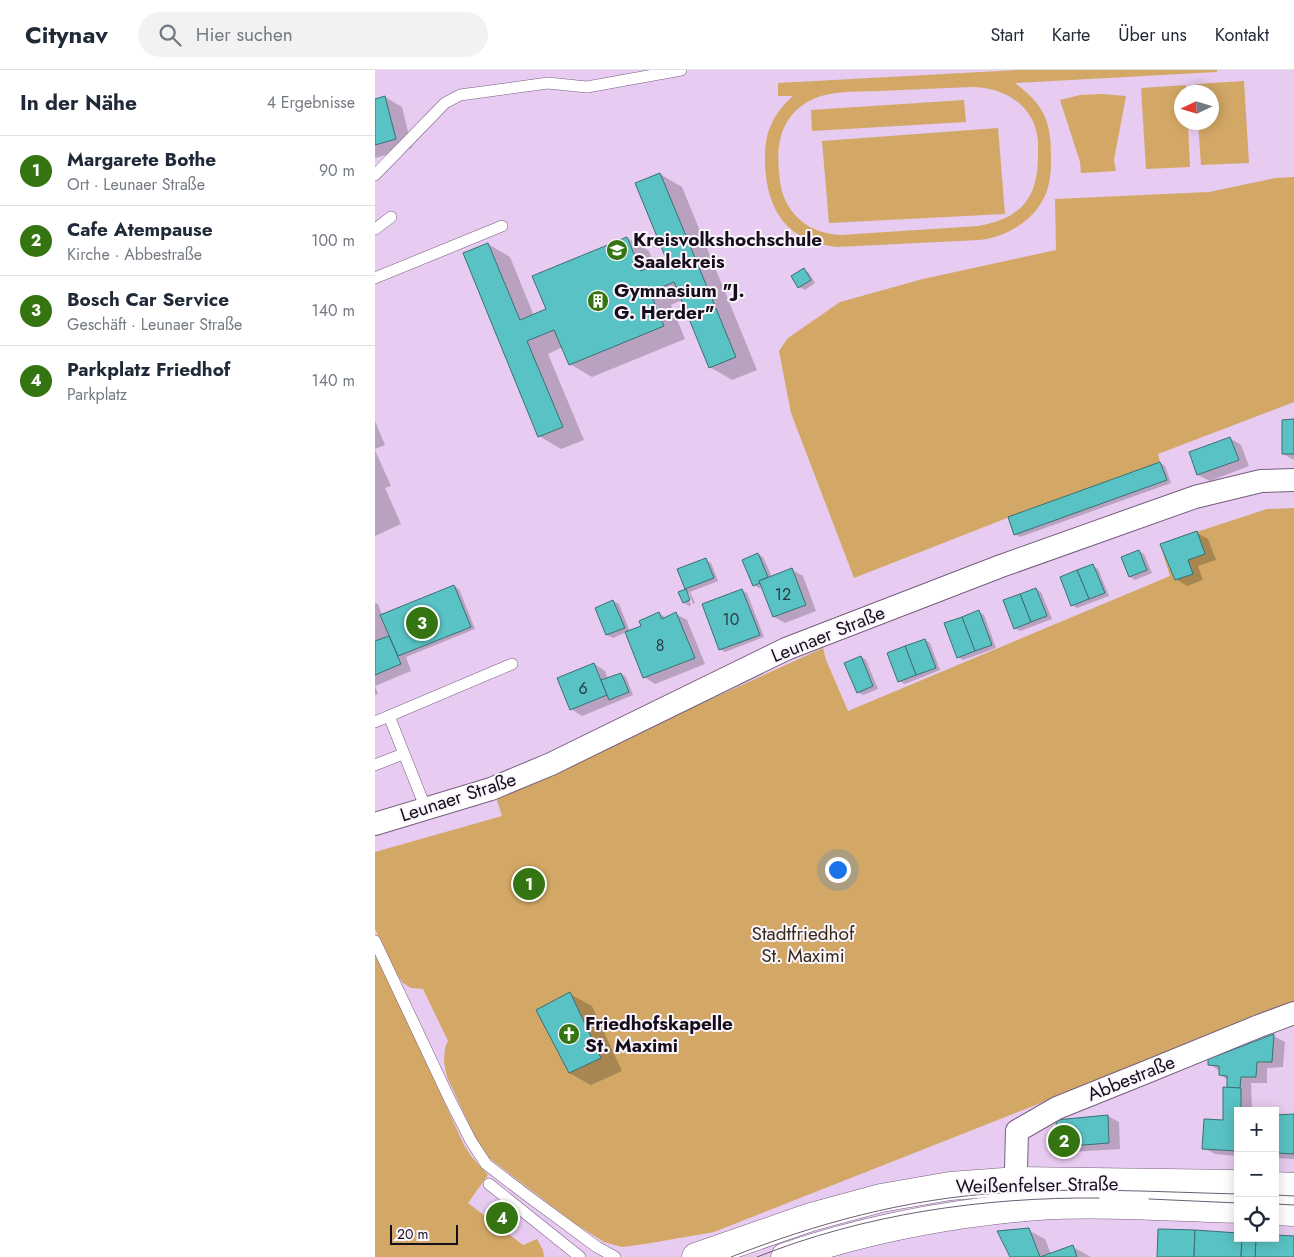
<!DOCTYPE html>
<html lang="de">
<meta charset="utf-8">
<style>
:root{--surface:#fff;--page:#f2f2f3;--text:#1f2937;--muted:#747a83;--line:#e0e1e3;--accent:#347511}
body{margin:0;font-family:Jost,sans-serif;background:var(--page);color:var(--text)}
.controls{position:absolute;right:15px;bottom:15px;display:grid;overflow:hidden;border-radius:0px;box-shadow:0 2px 12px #0003}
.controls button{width:45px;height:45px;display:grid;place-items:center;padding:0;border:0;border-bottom:1px solid var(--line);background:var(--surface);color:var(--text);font:25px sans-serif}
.compass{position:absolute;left:799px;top:15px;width:45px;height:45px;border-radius:50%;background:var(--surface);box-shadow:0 2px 12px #0003;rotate:266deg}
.scale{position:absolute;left:15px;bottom:12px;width:68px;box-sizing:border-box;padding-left:5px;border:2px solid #170e1b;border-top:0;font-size:14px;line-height:18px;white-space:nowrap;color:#170e1b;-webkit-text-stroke:4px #fbf5fd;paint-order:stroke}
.you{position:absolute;left:462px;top:799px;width:18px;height:18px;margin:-12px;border:4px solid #fff;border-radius:50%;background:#1a73e8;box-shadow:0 0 0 8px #1a73e833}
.badge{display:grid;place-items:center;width:32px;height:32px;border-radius:50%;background:var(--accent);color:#fff;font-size:16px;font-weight:700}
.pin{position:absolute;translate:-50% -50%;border:2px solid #fff;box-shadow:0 1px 5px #0006}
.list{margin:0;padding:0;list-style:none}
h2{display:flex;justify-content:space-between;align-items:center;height:65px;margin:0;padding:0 20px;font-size:21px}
h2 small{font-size:16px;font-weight:400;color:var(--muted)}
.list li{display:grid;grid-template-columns:32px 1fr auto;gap:15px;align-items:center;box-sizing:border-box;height:70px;padding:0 20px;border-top:1px solid var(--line)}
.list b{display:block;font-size:19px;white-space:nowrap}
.list p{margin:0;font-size:16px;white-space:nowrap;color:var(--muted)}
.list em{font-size:16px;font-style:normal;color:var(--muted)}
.icon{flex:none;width:28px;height:28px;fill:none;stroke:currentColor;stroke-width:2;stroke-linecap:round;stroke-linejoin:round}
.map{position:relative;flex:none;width:919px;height:1187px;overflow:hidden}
header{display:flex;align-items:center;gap:30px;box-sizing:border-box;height:70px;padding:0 25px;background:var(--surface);border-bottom:1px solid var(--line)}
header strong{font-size:24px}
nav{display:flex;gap:28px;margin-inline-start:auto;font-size:18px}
.search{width:350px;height:45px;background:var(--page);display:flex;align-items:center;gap:12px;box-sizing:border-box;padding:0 18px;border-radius:28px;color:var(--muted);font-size:19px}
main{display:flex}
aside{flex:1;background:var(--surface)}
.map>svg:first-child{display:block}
.green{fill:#d3a866;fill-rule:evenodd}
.shadow{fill:#0003}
.building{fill:#59c2c4;stroke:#3a7072}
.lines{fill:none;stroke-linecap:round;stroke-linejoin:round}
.lane-casing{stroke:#765e7f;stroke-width:12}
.street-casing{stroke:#765e7f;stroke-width:24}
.secondary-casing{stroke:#765e7f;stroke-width:29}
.lane{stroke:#fff;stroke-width:11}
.street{stroke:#fff;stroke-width:22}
.secondary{stroke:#fff;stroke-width:28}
.tram{stroke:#6d5c73;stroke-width:1}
.labels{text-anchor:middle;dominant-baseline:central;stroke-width:4;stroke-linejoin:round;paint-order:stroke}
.number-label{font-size:16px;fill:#283b45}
.poi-label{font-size:19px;font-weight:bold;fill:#170e1b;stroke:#fbf5fd;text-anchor:start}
.street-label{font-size:19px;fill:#170e1b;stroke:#fbf5fd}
.park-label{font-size:19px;fill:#362915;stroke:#fbf5fd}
</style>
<header>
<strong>Citynav</strong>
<div class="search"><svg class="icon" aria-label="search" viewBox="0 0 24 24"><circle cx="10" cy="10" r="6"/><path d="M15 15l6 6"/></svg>Hier suchen</div>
<nav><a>Start</a><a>Karte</a><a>Über uns</a><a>Kontakt</a></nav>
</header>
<main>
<aside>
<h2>In der Nähe<small>4 Ergebnisse</small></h2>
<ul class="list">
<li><span class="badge">1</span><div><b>Margarete Bothe</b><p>Ort · Leunaer Straße</p></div><em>90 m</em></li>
<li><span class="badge">2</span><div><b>Cafe Atempause</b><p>Kirche · Abbestraße</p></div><em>100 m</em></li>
<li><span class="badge">3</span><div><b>Bosch Car Service</b><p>Geschäft · Leunaer Straße</p></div><em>140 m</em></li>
<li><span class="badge">4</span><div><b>Parkplatz Friedhof</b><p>Parkplatz</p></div><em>140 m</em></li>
</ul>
</aside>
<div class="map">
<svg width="919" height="1187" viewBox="0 0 919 1187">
<rect width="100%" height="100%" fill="#e7cbf0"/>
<g class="green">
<path d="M643 0H842V2L640 13C652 22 664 33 670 47 675 59 676 73 676 86 676 95 676 104 674 113 668 145 635 167 604 170L461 177C412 171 392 141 390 94 390 79 390 66 397 53 402 42 409 34 418 26H403V13ZM596 17C629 17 660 35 663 71 663 76 663 81 663 86 663 129 645 149 603 156L466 165C449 164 433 159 421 146 409 133 405 119 404 101 401 72 407 45 436 30 457 20 482 22 504 21 534 20 565 18 596 17Z"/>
<path d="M869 11 874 93 826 95 823 53 836 52V22H822L821 14Z"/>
<path d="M811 15V22H806V52L813 53 815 97 771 99 766 18Z"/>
<path d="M727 24 751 26 739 90 741 101 706 103 705 92 685 30 705 25Z"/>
<path d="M589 30 591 52 437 61 436 40Z"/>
<path d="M623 58 630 144 454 153 447 71Z"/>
<path d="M919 107V332L783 384 785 392 632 448 479 508 416 343 404 281 413 268 465 232 548 209 681 180 680 129 834 122 900 108Z"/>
<path d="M919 438V933L339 1162 270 1174 247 1177 229 1172 199 1153 114 1088 100 1067 72 1007 69 992 70 978 73 971 48 919 36 918 28 913 21 903 0 859V782L127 746 121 727 448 578 451 590 473 641 795 506 785 474 892 439Z"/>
<path d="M0 881 89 1075 96 1086 113 1105 93 1133 148 1175 162 1169 168 1180 169 1187H0Z"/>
</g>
<g class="shadow">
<path d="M10 27 27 37 37 78 0 88V30Z"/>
<path d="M285 104 307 117 382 300 357 310 335 297 307 230 296 235 310 269 217 307 195 294 188 277 173 284 209 370 186 379 164 366 113 174 135 187 159 246 173 240 252 168 274 181 280 197 293 192Z"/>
<path d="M429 200 434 203 440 213 430 220 424 217Z"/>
<path d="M919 350V390L908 384Z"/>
<path d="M0 351 10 375 0 379Z"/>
<path d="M855 368 866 375 874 396 835 411 823 405 815 383Z"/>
<path d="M0 380 16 416 10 418 26 454 0 466Z"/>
<path d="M785 393 790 396 796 413 645 467 640 464Z"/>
<path d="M822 463 833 469 841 490 823 496 828 510 812 516 801 509Z"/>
<path d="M764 481 769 484 777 503 760 510 755 507Z"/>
<path d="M383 484 388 487 397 507 417 500 428 506 441 541 410 553 399 547 387 517 384 518 379 515Z"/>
<path d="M331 490 336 493 343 511 315 522 320 533 318 534 314 523H311L316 535 314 536 309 533 311 520 303 500Z"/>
<path d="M718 496 723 499 734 526 702 538 697 535Z"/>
<path d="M79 516 84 519 100 559 31 587 36 601 0 616 3 624 0 625V533L3 534 7 545Z"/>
<path d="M661 519 666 522 677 549 645 561 640 558Z"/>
<path d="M367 520 372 523 389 567 350 582 345 579Z"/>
<path d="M238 531 244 534 255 562 268 556 284 543 291 548 301 544 312 550 330 594 280 614 269 607 251 562 238 568 232 565 221 538Z"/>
<path d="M604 542 609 545 621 578 588 590 583 587Z"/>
<path d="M550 570 555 573 565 600 530 614 524 611Z"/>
<path d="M486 587 491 590 503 619 488 625 483 622Z"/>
<path d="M219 594 230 601 233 609 246 604 251 607 258 625 207 646 196 639Z"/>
<path d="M195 924 217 936 247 1001 216 1015 194 1003Z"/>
<path d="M899 966 910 972 908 997 892 998V1013H876L877 1041H863V1086L840 1084 829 1078 849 1051 854 1019V1010L845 1005V1001L834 994Z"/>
<path d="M733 1046 744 1052 745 1079 696 1082 684 1076Z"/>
<path d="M919 1046V1089L900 1088V1047Z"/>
<path d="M653 1160 670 1169 676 1184 698 1177 716 1187H636Z"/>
</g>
<g class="building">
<path d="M10 26 21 69 0 75V29Z"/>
<path d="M285 103 361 287 334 298 299 212 275 222 289 256 194 295 179 260 152 271 188 357 163 367 88 183 113 173 145 250 171 239 157 206 252 167 266 201 292 191 260 113Z"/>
<path d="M429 198 436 210 423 218 416 206Z"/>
<path d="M919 349V384H907V350Z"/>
<path d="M855 367 864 390 822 405 814 382Z"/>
<path d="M785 392 792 410 639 465 633 447Z"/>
<path d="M822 461 830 484 813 490 818 504 800 510 785 474Z"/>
<path d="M764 480 772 500 754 507 746 487Z"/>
<path d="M383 483 393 507 384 511 385 513 378 516 367 490Z"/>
<path d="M331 488 339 508 310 519 302 499Z"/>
<path d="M718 494 730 523 714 529 702 500Z"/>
<path d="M417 498 431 535 398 547 384 511Z"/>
<path d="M702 500 714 529 696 536 685 507Z"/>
<path d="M79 515 96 557 23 586 5 545Z"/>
<path d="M661 518 672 546 656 552 645 524Z"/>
<path d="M311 519 315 530 308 533 303 522Z"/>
<path d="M367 519 385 565 344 580 327 534Z"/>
<path d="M645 524 656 552 639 559 628 530Z"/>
<path d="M238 530 250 558 231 565 220 538Z"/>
<path d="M604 540 617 575 600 581 587 547Z"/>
<path d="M284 542 287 549 301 542 320 588 268 608 250 562 266 556 264 551Z"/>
<path d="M587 547 600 581 582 588 569 553Z"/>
<path d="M14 566 26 594 0 605V571Z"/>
<path d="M550 569 561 598 541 605 530 576Z"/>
<path d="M530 576 541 605 523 612 512 583Z"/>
<path d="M486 586 498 616 482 623 469 593Z"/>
<path d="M219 593 232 625 195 640 182 608Z"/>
<path d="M246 603 254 622 234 630 226 610Z"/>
<path d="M195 922 226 988 194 1003 161 940Z"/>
<path d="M899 964 897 992H882L881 1007H866L865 1018H852V1006L844 1005V996L833 995V989Z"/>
<path d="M848 1017 866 1018V1041H863V1081L827 1079 829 1049 848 1050Z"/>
<path d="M919 1044V1084L900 1083V1045Z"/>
<path d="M733 1045 734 1073 683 1077 681 1050Z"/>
<path d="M654 1158 665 1187H635L622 1161Z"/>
<path d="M783 1159 820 1160 819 1187H782Z"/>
<path d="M820 1160 863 1163V1168H867L866 1187H819Z"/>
<path d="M900 1165 919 1166V1187H880L881 1168H900Z"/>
<path d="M867 1168H881L880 1187H866Z"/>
<path d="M698 1175 702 1187H665Z"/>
</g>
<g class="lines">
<g class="lane-casing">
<g id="lane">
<path d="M0 105 70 33 85 25 173 13 212 17 306 0"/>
<path d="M0 159 16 147"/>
<path d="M0 208 127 156"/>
<path d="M14 646 51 739"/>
<path d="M0 652 137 594"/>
<path d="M0 695 28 684"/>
<path d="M0 871 75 1030 96 1071 111 1094 150 1124 222 1177 240 1187"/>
<path d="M114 1114 205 1187"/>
</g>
</g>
<g class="street-casing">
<g id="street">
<path d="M0 754 116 719 176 694 411 579 626 496 820 427 886 411 919 410"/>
<path d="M643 1111 641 1099 642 1061 682 1038 774 1001 884 956 919 943"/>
</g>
</g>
<g class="secondary-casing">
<g id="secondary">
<path d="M900 1116 919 1117"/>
<path d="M900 1141 919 1142"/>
<path d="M321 1187 436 1147 506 1128 575 1116 643 1111 863 1114"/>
<path d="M410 1187C491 1159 576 1143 662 1136 729 1132 796 1137 863 1139"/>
</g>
</g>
<use href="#lane" class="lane"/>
<use href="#street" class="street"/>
<use href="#secondary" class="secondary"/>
<g class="tram">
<path d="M900 1125 919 1126"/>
<path d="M774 1129 863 1133"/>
<path d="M900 1134 919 1135"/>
<path d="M356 1187C442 1153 532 1129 624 1123 704 1117 783 1122 863 1124"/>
<path d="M382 1187C490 1144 608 1127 724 1128"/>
</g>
</g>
<defs>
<g id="university-disc" transform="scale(1.125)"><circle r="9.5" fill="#347511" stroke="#fbf5fd"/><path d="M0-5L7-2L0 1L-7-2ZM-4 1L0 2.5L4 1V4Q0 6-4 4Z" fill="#fff"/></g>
<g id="building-disc" transform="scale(1.125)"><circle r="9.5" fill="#347511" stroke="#fbf5fd"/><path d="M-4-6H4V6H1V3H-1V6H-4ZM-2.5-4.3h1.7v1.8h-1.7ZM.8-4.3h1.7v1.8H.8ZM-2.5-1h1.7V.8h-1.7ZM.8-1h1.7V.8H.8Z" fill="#fff"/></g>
<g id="church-disc" transform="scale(1.125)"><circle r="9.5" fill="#347511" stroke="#fbf5fd"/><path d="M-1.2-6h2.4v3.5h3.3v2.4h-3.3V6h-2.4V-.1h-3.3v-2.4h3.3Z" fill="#fff"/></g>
</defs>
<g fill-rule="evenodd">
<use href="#university-disc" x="242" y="180"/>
<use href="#building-disc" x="223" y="231"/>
<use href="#church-disc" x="194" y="964"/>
</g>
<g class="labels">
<g class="number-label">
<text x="408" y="524">12</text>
<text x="356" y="549">10</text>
<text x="285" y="575">8</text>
<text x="208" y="618">6</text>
</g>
<g class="poi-label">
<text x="258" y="169">Kreisvolkshochschule<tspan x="258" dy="22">Saalekreis</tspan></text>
<text x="239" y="220">Gymnasium "J.<tspan x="239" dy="22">G. Herder"</tspan></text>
<text x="210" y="953">Friedhofskapelle<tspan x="210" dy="22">St. Maximi</tspan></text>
</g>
<g class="street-label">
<text transform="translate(453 564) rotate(-22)">Leunaer Straße</text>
<text transform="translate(83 727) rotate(-18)">Leunaer Straße</text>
<text transform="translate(756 1008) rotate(-22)">Abbestraße</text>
<text transform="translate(662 1115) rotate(-1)">Weißenfelser Straße</text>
</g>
<g class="park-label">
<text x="428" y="863">Stadtfriedhof<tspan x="428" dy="22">St. Maximi</tspan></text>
</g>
</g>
</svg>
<div class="controls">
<button>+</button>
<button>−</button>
<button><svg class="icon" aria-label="locate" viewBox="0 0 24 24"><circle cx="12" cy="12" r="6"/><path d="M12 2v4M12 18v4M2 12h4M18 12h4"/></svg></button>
</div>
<svg class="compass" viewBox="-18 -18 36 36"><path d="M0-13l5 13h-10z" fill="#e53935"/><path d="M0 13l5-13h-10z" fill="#747a83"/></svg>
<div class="scale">20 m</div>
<div class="you"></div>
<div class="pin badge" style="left:154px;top:814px">1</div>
<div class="pin badge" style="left:689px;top:1071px">2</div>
<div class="pin badge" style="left:47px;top:553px">3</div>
<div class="pin badge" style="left:127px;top:1148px">4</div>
</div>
</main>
